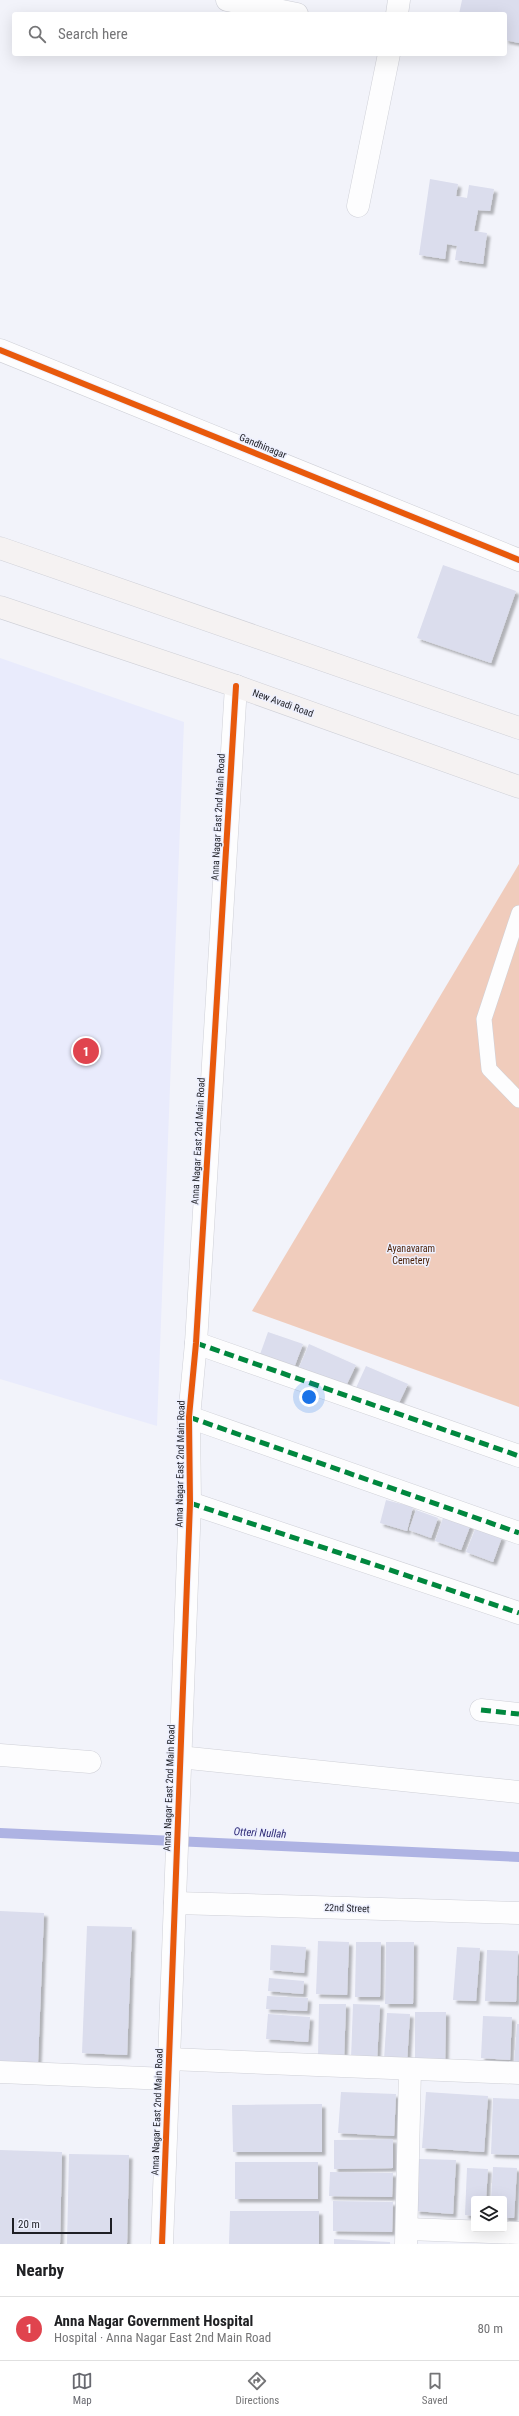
<!DOCTYPE html>
<meta charset="utf-8">
<style>
:root{--surface:#fff;--page:#f6f6f6;--text:#202124;--muted:#757577;--line:#e0e0e0;--accent:#686970}
body{margin:0;font-family:"Roboto Condensed",sans-serif;background:var(--page);color:var(--text)}
.controls{position:absolute;right:12px;bottom:12px;display:grid;overflow:hidden;border-radius:4px;box-shadow:0 4px 16px #0002}
.controls button{width:36px;height:36px;display:grid;place-items:center;padding:0;border:0;border-bottom:1px solid var(--line);background:var(--surface);color:var(--text);font:20px sans-serif}
.scale{position:absolute;left:12px;bottom:10px;width:100px;box-sizing:border-box;padding-left:4px;border:2px solid #1e1f25;border-top:0;font-size:11px;line-height:14px;white-space:nowrap;color:#1e1f25;-webkit-text-stroke:3px #eef0fe;paint-order:stroke}
.you{position:absolute;left:309px;top:1397px;width:14px;height:14px;margin:-10px;border:3px solid #fff;border-radius:50%;background:#1a73e8;box-shadow:0 0 0 6px #1a73e833}
.badge{display:grid;place-items:center;width:26px;height:26px;border-radius:50%;background:var(--accent);color:#fff;font-size:13px;font-weight:700}
.pin{position:absolute;translate:-50% -50%;border:2px solid #fff;box-shadow:0 1px 4px #0006}
.list{margin:0;padding:0;list-style:none}
h2{display:flex;justify-content:space-between;align-items:center;height:52px;margin:0;padding:0 16px;font-size:17px}
h2 small{font-size:13px;font-weight:400;color:var(--muted)}
.list li{display:grid;grid-template-columns:26px 1fr auto;gap:12px;align-items:center;box-sizing:border-box;height:64px;padding:0 16px;border-top:1px solid var(--line)}
.list b{display:block;font-size:15px;white-space:nowrap}
.list p{margin:0;font-size:13px;white-space:nowrap;color:var(--muted)}
.list em{font-size:13px;font-style:normal;color:var(--muted)}
.icon{flex:none;width:22px;height:22px;fill:none;stroke:currentColor;stroke-width:2;stroke-linecap:round;stroke-linejoin:round}
.map{position:relative;flex:none;width:519px;height:2244px;overflow:hidden}
.search{position:absolute;background:var(--surface);box-shadow:0 4px 16px #0002;left:12px;right:12px;top:12px;height:44px;display:flex;align-items:center;gap:10px;box-sizing:border-box;padding:0 14px;border-radius:4px;color:var(--muted);font-size:15px}
.sheet{height:116px;background:var(--surface)}
nav{display:flex;justify-content:space-around;align-items:center;box-sizing:border-box;height:56px;border-top:1px solid var(--line);background:var(--surface);font-size:11px;color:var(--muted)}
nav a{display:grid;justify-items:center;gap:2px}
nav .on{color:var(--accent)}
.map>svg:first-child{display:block}
.built{fill:#e9ebfc}
.green{fill:#f0ccbc}
.lines{fill:none;stroke-linecap:round;stroke-linejoin:round}
.stream{stroke:#aeb3e3;stroke-width:10}
.building{fill:#dbdded;filter:url(#shadow)}
.lane-casing{stroke:#cfd0d7;stroke-width:16}
.street-casing{stroke:#cfd0d7;stroke-width:23}
.secondary-casing{stroke:#cfd0d7;stroke-width:23}
.lane{stroke:#fdfdfe;stroke-width:15}
.street{stroke:#fdfdfe;stroke-width:22}
.secondary{stroke:#f5f2f2;stroke-width:22}
.quiet{stroke:#00873e;stroke-width:5;stroke-dasharray:10 5;stroke-linecap:butt}
.cycleway-casing{stroke:#eef0fe;stroke-width:8}
.cycleway{stroke:#e8590c;stroke-width:6}
.labels{text-anchor:middle;dominant-baseline:central;stroke-width:3;stroke-linejoin:round;paint-order:stroke}
.street-label{font-size:10px;fill:#1e1f25;stroke:#eef0fe}
.park-label{font-size:10px;fill:#491e03;stroke:#eef0fe}
.water-label{font-size:11px;font-style:italic;fill:#2c2874;stroke:#eef0fe}
</style>
<div class="map">
<svg width="519" height="2244" viewBox="0 0 519 2244">
<defs>
<filter id="shadow"><feDropShadow dx="3.5" dy="3.5" stdDeviation="1" flood-color="#0004"/></filter>
</defs>
<rect width="100%" height="100%" fill="#f2f3fa"/>
<path class="built" d="M0 658 184 722 157 1426 0 1379Z"/>
<path class="green" d="M519 864V1407L252 1311Z"/>
<g class="lines">
<path class="stream" d="M0 1833 519 1857"/>
</g>
<g class="building">
<path d="M462 0H519V43L505 40V14H459Z"/>
<path d="M430 179 458 184 456 196 467 198 469 185 494 189 490 211 478 210 474 231 487 233 483 264 455 260 457 246 447 244 445 259 419 255Z"/>
<path d="M443 565 516 591 491 663 417 638Z"/>
<path d="M268 1332 303 1344 292 1373 258 1360Z"/>
<path d="M309 1344 356 1365 344 1390 298 1370Z"/>
<path d="M366 1366 408 1384 396 1409 355 1390Z"/>
<path d="M386 1500 413 1507 407 1531 380 1523Z"/>
<path d="M416 1510 438 1518 431 1538 409 1530Z"/>
<path d="M444 1515 471 1524 461 1550 435 1541Z"/>
<path d="M476 1527 502 1537 493 1562 466 1552Z"/>
<path d="M0 1911 44 1913 38 2062 0 2061Z"/>
<path d="M87 1926 132 1927 127 2055 82 2053Z"/>
<path d="M318 1941 349 1942 347 1995 316 1994Z"/>
<path d="M356 1942H381L380 1997H355Z"/>
<path d="M386 1942H414L413 2004H385Z"/>
<path d="M271 1945 306 1947 304 1973 270 1970Z"/>
<path d="M457 1947 480 1948 476 2001 453 2000Z"/>
<path d="M487 1950 518 1951 516 2002 485 2001Z"/>
<path d="M269 1978 304 1981 303 1994 268 1991Z"/>
<path d="M267 1996 308 1998 307 2011 266 2009Z"/>
<path d="M319 2004H346L344 2059 318 2058Z"/>
<path d="M353 2004 380 2005 377 2060 351 2059Z"/>
<path d="M415 2012H446L445 2065H415Z"/>
<path d="M387 2013 410 2014 407 2062 384 2060Z"/>
<path d="M268 2014 310 2017 308 2042 266 2039Z"/>
<path d="M483 2016 512 2017 510 2060 481 2058Z"/>
<path d="M517 2024H519V2063H514Z"/>
<path d="M341 2092 396 2094 394 2136 338 2133Z"/>
<path d="M426 2092 488 2096 484 2152 422 2148Z"/>
<path d="M493 2098 519 2099V2155L491 2154Z"/>
<path d="M322 2104V2152H233L232 2105Z"/>
<path d="M393 2139V2168L334 2169V2140Z"/>
<path d="M0 2150 62 2152 60 2244H0Z"/>
<path d="M69 2154 129 2155 127 2244H67Z"/>
<path d="M419 2159 456 2160 453 2214 416 2211Z"/>
<rect x="235" y="2162" width="83" height="37"/>
<path d="M493 2167 517 2168 514 2218H504V2199H491Z"/>
<path d="M467 2168 488 2169 486 2199H474V2216L465 2215Z"/>
<path d="M330 2172 393 2173 392 2197 329 2196Z"/>
<path d="M333 2201 393 2202 392 2232 333 2231Z"/>
<path d="M230 2211H319V2244H229Z"/>
<path d="M334 2239 390 2242V2244H334Z"/>
</g>
<g class="lines">
<g class="lane-casing">
<path id="lane" d="M519 913 484 1019 489 1069 519 1100"/>
</g>
<g class="street-casing">
<g id="street">
<path d="M227 0 297 14"/>
<path d="M397 14 399 0"/>
<path d="M358 206 389 54"/>
<path d="M0 350 519 560"/>
<path d="M196 1343 519 1456"/>
<path d="M189 1417 519 1533"/>
<path d="M190 1503 519 1613"/>
<path d="M481 1710 519 1714"/>
<path d="M0 1755 90 1762"/>
<path d="M179 1757 519 1792"/>
<path d="M175 1903 519 1913"/>
<path d="M169 2059 519 2073"/>
<path d="M0 2072 168 2079"/>
<path d="M407 2229 519 2233"/>
<path d="M162 2244 190 1503 189 1417 196 1343 236 686"/>
<path d="M406 2244 410 2069"/>
</g>
</g>
<g class="secondary-casing">
<g id="secondary">
<path d="M0 548 519 728"/>
<path d="M0 607 236 686 519 787"/>
</g>
</g>
<use href="#lane" class="lane"/>
<use href="#street" class="street"/>
<use href="#secondary" class="secondary"/>
<g class="quiet">
<path d="M196 1343 519 1456"/>
<path d="M189 1417 519 1533"/>
<path d="M190 1503 519 1613"/>
<path d="M481 1710 519 1714"/>
</g>
<g class="cycleway-casing">
<g id="cycleway">
<path d="M0 350 519 560"/>
<path d="M162 2244 190 1503 189 1417 196 1343 236 686"/>
</g>
</g>
<use href="#cycleway" class="cycleway"/>
</g>
<g class="labels">
<g class="street-label">
<text transform="translate(263 446) rotate(22)">Gandhinagar</text>
<text transform="translate(283 703) rotate(20)">New Avadi Road</text>
<text transform="translate(218 817) rotate(-87)">Anna Nagar East 2nd Main Road</text>
<text transform="translate(198 1141) rotate(-87)">Anna Nagar East 2nd Main Road</text>
<text transform="translate(180 1464) rotate(-89)">Anna Nagar East 2nd Main Road</text>
<text transform="translate(169 1788) rotate(-88)">Anna Nagar East 2nd Main Road</text>
<text transform="translate(347 1908) rotate(2)">22nd Street</text>
<text transform="translate(157 2112) rotate(-88)">Anna Nagar East 2nd Main Road</text>
</g>
<g class="park-label">
<text x="411" y="1248">Ayanavaram<tspan x="411" dy="12">Cemetery</tspan></text>
</g>
<g class="water-label">
<text transform="translate(260 1833) rotate(3)">Otteri Nullah</text>
</g>
</g>
</svg>
<div class="controls">
<button><svg class="icon" aria-label="layers" viewBox="0 0 24 24"><path d="M12 4l9 5-9 5-9-5zM3 14l9 5 9-5"/></svg></button>
</div>
<div class="scale">20 m</div>
<div class="you"></div>
<div class="pin badge" style="left:86px;top:1051px;background:#e0444e">1</div>
<div class="search"><svg class="icon" aria-label="search" viewBox="0 0 24 24"><circle cx="10" cy="10" r="6"/><path d="M15 15l6 6"/></svg>Search here</div>
</div>
<section class="sheet">
<h2>Nearby<small></small></h2>
<ul class="list">
<li><span class="badge" style="background:#e0444e">1</span><div><b>Anna Nagar Government Hospital</b><p>Hospital · Anna Nagar East 2nd Main Road</p></div><em>80 m</em></li>
</ul>
</section>
<nav>
<a class="on"><svg class="icon" aria-label="map" viewBox="0 0 24 24"><path d="M3 6l6-2 6 2 6-2v14l-6 2-6-2-6 2zM9 4v14M15 6v14"/></svg>Map</a>
<a><svg class="icon" aria-label="directions" viewBox="0 0 24 24"><path d="M12 3l9 9-9 9-9-9zM9 14v-3h6M13 9l2 2-2 2"/></svg>Directions</a>
<a><svg class="icon" aria-label="saved" viewBox="0 0 24 24"><path d="M7 4h10v16l-5-4-5 4z"/></svg>Saved</a>
</nav>
